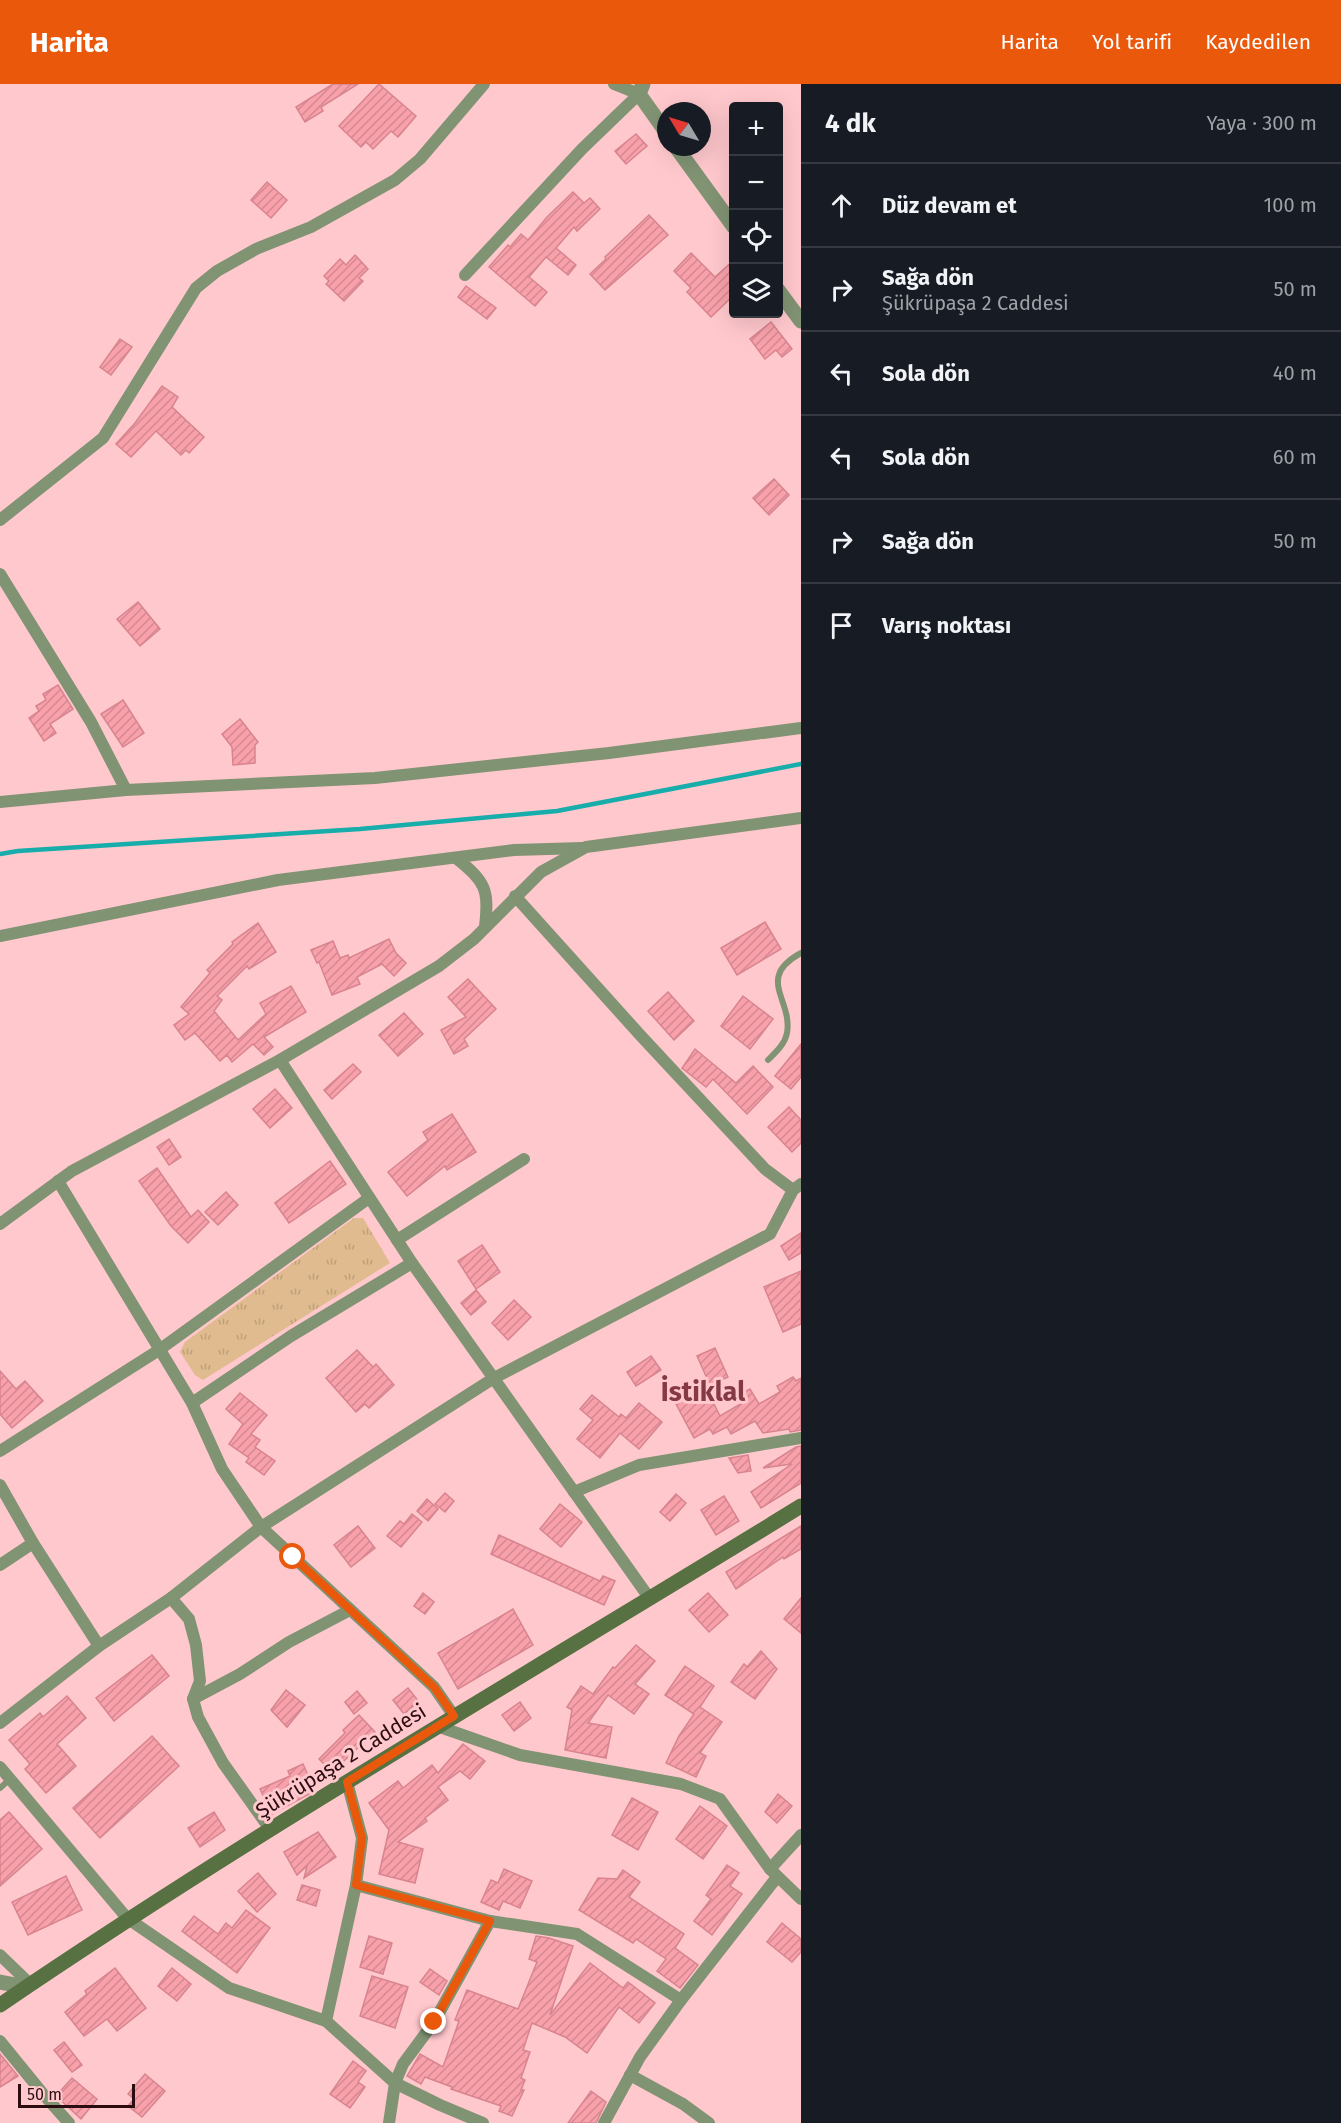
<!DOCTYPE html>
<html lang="tr">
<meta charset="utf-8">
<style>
:root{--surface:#171b24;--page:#242831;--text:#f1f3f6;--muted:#9ea1a6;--line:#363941;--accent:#ea580c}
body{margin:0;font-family:"Fira Sans",sans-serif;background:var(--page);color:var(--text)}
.controls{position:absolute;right:18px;top:18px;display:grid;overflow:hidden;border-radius:6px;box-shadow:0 6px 24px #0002}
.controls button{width:54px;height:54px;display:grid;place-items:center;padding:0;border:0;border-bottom:2px solid var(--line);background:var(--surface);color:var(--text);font:30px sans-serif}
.compass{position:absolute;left:657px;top:18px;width:54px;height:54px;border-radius:50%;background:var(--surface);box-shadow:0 6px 24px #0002;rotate:308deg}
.scale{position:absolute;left:18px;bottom:15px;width:117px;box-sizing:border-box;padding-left:6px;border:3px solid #2b0c11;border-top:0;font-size:16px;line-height:21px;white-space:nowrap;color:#2b0c11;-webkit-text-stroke:4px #ffc8cd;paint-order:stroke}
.stop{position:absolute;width:18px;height:18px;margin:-14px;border:4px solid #ea580c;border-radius:50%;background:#fff}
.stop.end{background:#ea580c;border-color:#fff;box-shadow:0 2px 6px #0008}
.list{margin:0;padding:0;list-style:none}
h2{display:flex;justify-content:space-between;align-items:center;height:78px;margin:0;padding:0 24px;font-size:26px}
h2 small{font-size:20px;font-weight:400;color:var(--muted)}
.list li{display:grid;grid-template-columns:39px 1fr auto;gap:18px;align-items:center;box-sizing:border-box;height:84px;padding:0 24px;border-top:2px solid var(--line)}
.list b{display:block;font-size:22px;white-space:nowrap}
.list p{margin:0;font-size:20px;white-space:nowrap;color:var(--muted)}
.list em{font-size:20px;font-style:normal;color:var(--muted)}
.icon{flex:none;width:33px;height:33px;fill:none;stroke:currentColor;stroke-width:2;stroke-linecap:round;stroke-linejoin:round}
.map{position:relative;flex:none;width:801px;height:2039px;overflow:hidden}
header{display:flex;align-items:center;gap:36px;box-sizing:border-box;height:84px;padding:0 30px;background:var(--accent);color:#fff}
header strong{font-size:28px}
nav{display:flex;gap:33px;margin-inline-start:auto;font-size:21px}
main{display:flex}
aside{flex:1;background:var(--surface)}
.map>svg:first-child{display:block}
.park{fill:url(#park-tufts)}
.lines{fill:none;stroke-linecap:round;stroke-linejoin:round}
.stream{stroke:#16adaa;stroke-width:4.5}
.building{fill:url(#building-hatch);stroke:#d8848e;stroke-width:1.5}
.service{stroke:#809373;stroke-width:6}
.minor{stroke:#809373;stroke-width:12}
.tertiary{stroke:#809373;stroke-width:15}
.secondary{stroke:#577142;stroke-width:15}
.route{stroke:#ea580c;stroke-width:8}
.labels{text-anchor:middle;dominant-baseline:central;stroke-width:6;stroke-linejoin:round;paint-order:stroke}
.street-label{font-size:21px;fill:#2b0c11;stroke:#ffc8cd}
.district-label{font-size:27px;font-weight:bold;fill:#843945;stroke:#ffc8cd}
</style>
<header>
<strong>Harita</strong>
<nav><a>Harita</a><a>Yol tarifi</a><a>Kaydedilen</a></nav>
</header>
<main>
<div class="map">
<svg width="801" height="2039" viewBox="0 0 801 2039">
<defs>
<pattern id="park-tufts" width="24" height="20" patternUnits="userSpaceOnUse" patternTransform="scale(1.5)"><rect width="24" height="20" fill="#dfbb8f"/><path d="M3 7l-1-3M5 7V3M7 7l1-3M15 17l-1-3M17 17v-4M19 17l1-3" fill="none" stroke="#c0a07a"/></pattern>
<pattern id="building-hatch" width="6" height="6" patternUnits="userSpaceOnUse" patternTransform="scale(1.5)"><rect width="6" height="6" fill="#f8a1ab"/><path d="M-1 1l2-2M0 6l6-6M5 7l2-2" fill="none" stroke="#d58992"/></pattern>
</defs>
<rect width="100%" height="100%" fill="#ffc8cd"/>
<path class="park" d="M354 1134H363L390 1179 203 1296 195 1291 180 1268 185 1258Z"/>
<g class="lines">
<path class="stream" d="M0 770 18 767 360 745 557 727 801 680"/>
</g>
<g class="building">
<path d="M333 0H358L321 23 323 27 305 38 296 23Z"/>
<path d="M379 0 416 32 398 53 391 47 373 65 366 58 361 63 339 42Z"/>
<path d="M636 50 647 62 626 80 615 67Z"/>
<path d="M267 98 287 116 271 134 251 116Z"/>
<path d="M573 108 584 119 590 114 600 125 577 147 574 143 556 164 576 181 568 191 546 173 529 193 547 208 535 222 489 183 508 161 510 163 521 150 528 156 547 133Z"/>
<path d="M649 131 668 151 605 206 590 190 606 175 605 173Z"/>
<path d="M691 169 715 193 734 176V211L711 233 687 208 691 204 674 187Z"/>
<path d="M355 171 368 185 359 194 363 197 344 217 326 200 329 197 324 192 340 175 346 181Z"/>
<path d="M466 202 496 224 487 235 458 213Z"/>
<path d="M771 238 792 265 782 273 776 266 765 275 750 255Z"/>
<path d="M120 255 132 263 111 291 100 283Z"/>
<path d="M162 302 178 313 172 323 204 353 189 369 186 366 181 371 156 347 131 373 116 360 135 339Z"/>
<path d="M774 395 789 411 769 431 753 414Z"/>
<path d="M138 518 160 545 140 562 117 535Z"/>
<path d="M58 601 73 625 50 640 56 649 44 657 29 634 39 627 36 622 46 616 43 610Z"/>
<path d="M123 616 144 649 123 663 101 630Z"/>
<path d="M240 635 258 658 255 661V679L233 681 232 663 222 650Z"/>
<path d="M765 838 781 865 737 891 721 864Z"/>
<path d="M258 839 276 868 249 885 247 882 217 912 222 916 214 927 238 956 266 930 260 919 291 902 306 928 264 953 273 963 264 971 253 960 232 978 227 971 220 977 195 949 185 956 174 941 189 930 181 923 210 889 207 886 233 860 232 858Z"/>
<path d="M389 855 396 869 406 879 394 892 382 880 357 893 360 900 332 911 319 878 317 879 311 866 333 857 340 874 348 871 349 874Z"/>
<path d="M468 895 496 925 464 955 468 962 454 970 441 946 466 933 448 913Z"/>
<path d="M668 908 694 937 674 956 648 927Z"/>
<path d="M743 912 773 935 750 965 721 942Z"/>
<path d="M404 929 423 950 398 972 379 951Z"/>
<path d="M801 960V993L791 1005 775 992Z"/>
<path d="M695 965 736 999 753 982 773 1003 747 1030 713 995 706 1003 682 984Z"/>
<path d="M353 980 361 988 332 1015 324 1006Z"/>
<path d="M275 1005 292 1024 270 1044 253 1025Z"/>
<path d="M789 1023 801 1036V1059L792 1068 768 1043Z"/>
<path d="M452 1030 476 1068 447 1086 445 1082 407 1112 388 1088 428 1056 423 1048Z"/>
<path d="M169 1055 181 1073 169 1081 157 1063Z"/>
<path d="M330 1077 346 1100 289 1139 275 1119Z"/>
<path d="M157 1084 191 1133 198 1126 209 1138 188 1159 171 1142 139 1097Z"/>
<path d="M226 1108 238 1121 218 1141 205 1128Z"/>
<path d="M801 1149V1169L789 1176 781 1162Z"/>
<path d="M482 1161 500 1188 476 1205 458 1177Z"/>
<path d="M801 1187V1240L783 1248 764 1203Z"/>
<path d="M476 1206 486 1218 471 1231 461 1219Z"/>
<path d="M514 1216 531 1233 508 1256 492 1239Z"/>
<path d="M715 1264 728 1293 710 1301 697 1272Z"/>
<path d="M357 1266 373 1283 376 1280 394 1301 369 1324 365 1320 356 1328 326 1294Z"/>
<path d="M651 1272 661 1286 636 1302 627 1288Z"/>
<path d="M0 1287 16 1305 25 1297 43 1317 12 1344 0 1330Z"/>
<path d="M793 1293 796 1297 801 1294V1346L790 1348 789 1345 763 1349 755 1337 731 1350 727 1343 713 1350 710 1345 694 1354 675 1318 705 1302 720 1332 744 1318 739 1311 750 1305 759 1320 780 1308 777 1302Z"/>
<path d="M240 1309 267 1331 251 1350 260 1356 255 1363 275 1377 264 1391 246 1378 249 1374 229 1360 243 1340 226 1325Z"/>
<path d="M592 1311 619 1333 621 1330 626 1334 639 1319 662 1338 639 1365 620 1349 600 1374 577 1355 593 1336 580 1325Z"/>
<path d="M801 1362V1399L761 1424 751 1408 792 1380 763 1384 796 1363Z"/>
<path d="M748 1371 751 1387 738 1389 729 1374Z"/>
<path d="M445 1409 454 1417 445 1428 435 1420Z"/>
<path d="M676 1410 686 1419 670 1437 660 1428Z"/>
<path d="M724 1412 739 1437 716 1451 701 1426Z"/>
<path d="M427 1415 438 1425 428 1437 417 1427Z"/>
<path d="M560 1420 582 1438 561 1463 540 1445Z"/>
<path d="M412 1430 422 1438 401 1463 387 1452 400 1437 404 1440Z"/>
<path d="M358 1442 375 1464 351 1483 334 1461Z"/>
<path d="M801 1442V1465L784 1475 783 1473 736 1505 726 1488Z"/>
<path d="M499 1451 600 1497 603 1492 615 1497 604 1521 491 1470Z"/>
<path d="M423 1509 434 1518 425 1530 414 1522Z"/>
<path d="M708 1509 728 1531 709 1548 689 1526Z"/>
<path d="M801 1514V1549L784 1535Z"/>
<path d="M513 1525 533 1561 458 1605 438 1569Z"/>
<path d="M636 1561 655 1577 635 1600 649 1610 634 1630 608 1611 588 1639 612 1643 606 1674 565 1666 572 1626 567 1623 581 1602 593 1610 613 1583 615 1584Z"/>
<path d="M761 1567 777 1585 755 1615 731 1598 744 1580 747 1583Z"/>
<path d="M152 1571 169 1592 114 1637 96 1614Z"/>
<path d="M685 1582 714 1602 700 1623 722 1638 700 1669 706 1672 696 1693 666 1679 679 1652 694 1630 665 1611Z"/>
<path d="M408 1604 419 1618 404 1630 393 1616Z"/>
<path d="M286 1606 305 1621 287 1643 271 1626Z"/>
<path d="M357 1607 367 1619 354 1630 345 1618Z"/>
<path d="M67 1612 86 1634 57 1660 76 1682 46 1709 25 1685 30 1680 9 1656 40 1629 43 1633Z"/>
<path d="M520 1618 531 1634 514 1647 502 1631Z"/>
<path d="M359 1631 375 1648 332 1688 319 1675 345 1649 343 1646Z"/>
<path d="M152 1652 179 1682 100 1754 73 1724Z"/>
<path d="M463 1660 485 1677 470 1695 460 1687 438 1703 448 1716 425 1734 427 1737 398 1758 423 1765 415 1799 379 1790 389 1746 369 1719 398 1697 403 1704 432 1681 438 1689Z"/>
<path d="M303 1680 315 1707 272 1730 260 1705 290 1692 288 1687Z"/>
<path d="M778 1710 792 1722 777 1739 765 1728Z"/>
<path d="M632 1714 658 1728 638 1766 612 1751Z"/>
<path d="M700 1722 727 1742 703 1775 676 1755Z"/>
<path d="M9 1728 42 1765 0 1802V1736Z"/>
<path d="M214 1728 225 1746 200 1763 188 1744Z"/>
<path d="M318 1748 336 1773 304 1794 307 1782 297 1791 284 1768Z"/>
<path d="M727 1781 739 1789 730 1802 742 1810 712 1851 694 1837 711 1815 706 1811Z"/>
<path d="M504 1785 532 1797 520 1824 503 1817 499 1826 481 1818 491 1796 498 1799Z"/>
<path d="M623 1786 640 1798 629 1813 684 1850 675 1864 698 1881 680 1904 657 1887 666 1875 636 1855 633 1859 579 1826 598 1794 617 1795Z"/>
<path d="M258 1789 276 1810 257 1828 238 1807Z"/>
<path d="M66 1792 82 1826 28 1851 12 1818Z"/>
<path d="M302 1801 320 1806 316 1822 297 1816Z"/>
<path d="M246 1826 270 1844 237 1889 182 1847 194 1832 218 1850 226 1839 232 1844Z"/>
<path d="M782 1839 801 1855V1868L792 1878 767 1858Z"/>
<path d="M369 1852 392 1859 383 1890 360 1883Z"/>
<path d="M536 1852 549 1854 573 1862 550 1931 590 1879 623 1904 628 1898 655 1919 639 1939 619 1923 587 1969 565 1953 532 1939 523 1966 530 1968 521 1994 525 1996 521 2006H524L512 2032 499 2027 501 2022 451 2005 452 2003 425 1993 421 2000 407 1992 420 1970 443 1983 459 1937 455 1936 467 1906 518 1925 537 1878 529 1875Z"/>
<path d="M115 1884 146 1924 117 1947 107 1935 84 1952 65 1928 87 1910 85 1907Z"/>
<path d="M172 1884 191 1900 177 1917 158 1902Z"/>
<path d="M430 1885 447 1897 439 1911 420 1898Z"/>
<path d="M372 1892 408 1903 395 1944 360 1932Z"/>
<path d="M64 1958 82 1981 72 1988 54 1966Z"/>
<path d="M0 1970 18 1992 0 2003Z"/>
<path d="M353 1977 366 1987 358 1998 365 2003 350 2024 330 2010Z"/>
<path d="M145 1990 165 2007 142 2033 128 2022 134 2015 128 2010Z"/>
<path d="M72 1994 97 2015 81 2035 56 2012Z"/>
<path d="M591 2007 606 2018 596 2039H568Z"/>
</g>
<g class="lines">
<g class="service">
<path d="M768 976C776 968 785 960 787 949 793 916 755 894 801 869"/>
<path d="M0 1704 10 1695"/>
</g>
<g class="minor">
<path d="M465 191 582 65 639 10 614 0"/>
<path d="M0 436 103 354 196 204 217 187 256 165 311 143 395 96 420 75 484 0"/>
<path d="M0 490 91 638 126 706"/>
<path d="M0 718 126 706 375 694 609 669 801 644"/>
<path d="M456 774C486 798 489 805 485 843"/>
<path d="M515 812 641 952 765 1085 793 1106"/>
<path d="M0 852 278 796 514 766 582 764"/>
<path d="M280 976 412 1179 650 1515"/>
<path d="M58 1097 192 1319 222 1385 261 1443 434 1603 454 1632"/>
<path d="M0 1140 72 1087 280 976 439 882 474 855 541 788 586 763 801 734"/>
<path d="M397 1156 524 1075"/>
<path d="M192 1319 291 1252 412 1179"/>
<path d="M0 1367 159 1266 369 1114"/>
<path d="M0 1401 33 1459 99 1562"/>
<path d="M574 1408 639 1381 801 1354"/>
<path d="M0 1481 33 1459"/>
<path d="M171 1514 189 1535 196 1561 200 1597 193 1615 198 1633 223 1679 270 1745"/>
<path d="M193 1615 240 1590 289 1558 350 1526"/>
<path d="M0 1639 99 1562 171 1514 261 1443 494 1294 770 1150 793 1106 801 1100"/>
<path d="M437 1642 520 1671 681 1700 720 1715 770 1785 801 1815"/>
<path d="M0 1683 127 1834 229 1904 326 1937 395 1999 440 2021 483 2039"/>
<path d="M770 1785 801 1751"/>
<path d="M356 1801 490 1837 577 1850 681 1916"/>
<path d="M0 1871 30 1900"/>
<path d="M326 1937 356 1801 362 1754 347 1698"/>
<path d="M0 1957 44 2011 69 2039"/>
<path d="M630 1991 683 2020 709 2039"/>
<path d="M389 2039 395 1999 403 1980 434 1938 490 1837"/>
<path d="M604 2039 640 1973 681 1916 777 1793"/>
</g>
<g class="tertiary">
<path d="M643 0 639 10 666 48"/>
<path d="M676 63 734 143"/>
<path d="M778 206 801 237"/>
<path d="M0 1898 26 1903"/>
</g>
<path class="secondary" d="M0 1921C260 1744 533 1587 801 1422"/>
</g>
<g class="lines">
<path class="route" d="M293 1473 434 1603 454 1632 347 1698 362 1754 356 1801 490 1837 434 1938"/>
</g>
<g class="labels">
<g class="street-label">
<text transform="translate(341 1677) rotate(-32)">Şükrüpaşa 2 Caddesi</text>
</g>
<g class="district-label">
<text x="703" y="1308">İstiklal</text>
</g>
</g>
</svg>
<div class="controls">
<button>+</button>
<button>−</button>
<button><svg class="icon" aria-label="locate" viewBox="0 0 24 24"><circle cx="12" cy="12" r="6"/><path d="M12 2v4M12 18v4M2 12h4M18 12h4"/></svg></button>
<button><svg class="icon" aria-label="layers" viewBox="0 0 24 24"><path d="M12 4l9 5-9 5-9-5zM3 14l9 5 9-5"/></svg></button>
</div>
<svg class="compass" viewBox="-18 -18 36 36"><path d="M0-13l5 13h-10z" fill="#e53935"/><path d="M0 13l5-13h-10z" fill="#9ea1a6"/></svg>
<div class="scale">50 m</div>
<div class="stop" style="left:293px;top:1473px"></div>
<div class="stop end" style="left:434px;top:1938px"></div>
</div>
<aside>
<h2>4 dk<small>Yaya · 300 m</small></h2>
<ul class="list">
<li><svg class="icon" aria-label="ahead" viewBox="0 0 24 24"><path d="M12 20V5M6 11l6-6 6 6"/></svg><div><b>Düz devam et</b></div><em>100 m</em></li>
<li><svg class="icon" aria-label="right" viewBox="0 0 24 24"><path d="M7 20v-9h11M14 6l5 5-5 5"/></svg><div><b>Sağa dön</b><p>Şükrüpaşa 2 Caddesi</p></div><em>50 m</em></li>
<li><svg class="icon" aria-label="left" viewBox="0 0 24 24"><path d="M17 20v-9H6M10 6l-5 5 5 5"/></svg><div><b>Sola dön</b></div><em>40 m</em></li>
<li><svg class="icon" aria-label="left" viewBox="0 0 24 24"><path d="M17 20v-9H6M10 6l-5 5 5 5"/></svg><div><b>Sola dön</b></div><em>60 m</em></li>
<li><svg class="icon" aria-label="right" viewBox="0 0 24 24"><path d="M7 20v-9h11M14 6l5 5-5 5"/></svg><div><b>Sağa dön</b></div><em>50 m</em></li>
<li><svg class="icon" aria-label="arrive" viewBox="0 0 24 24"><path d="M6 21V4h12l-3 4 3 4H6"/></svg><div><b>Varış noktası</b></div></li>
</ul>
</aside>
</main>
